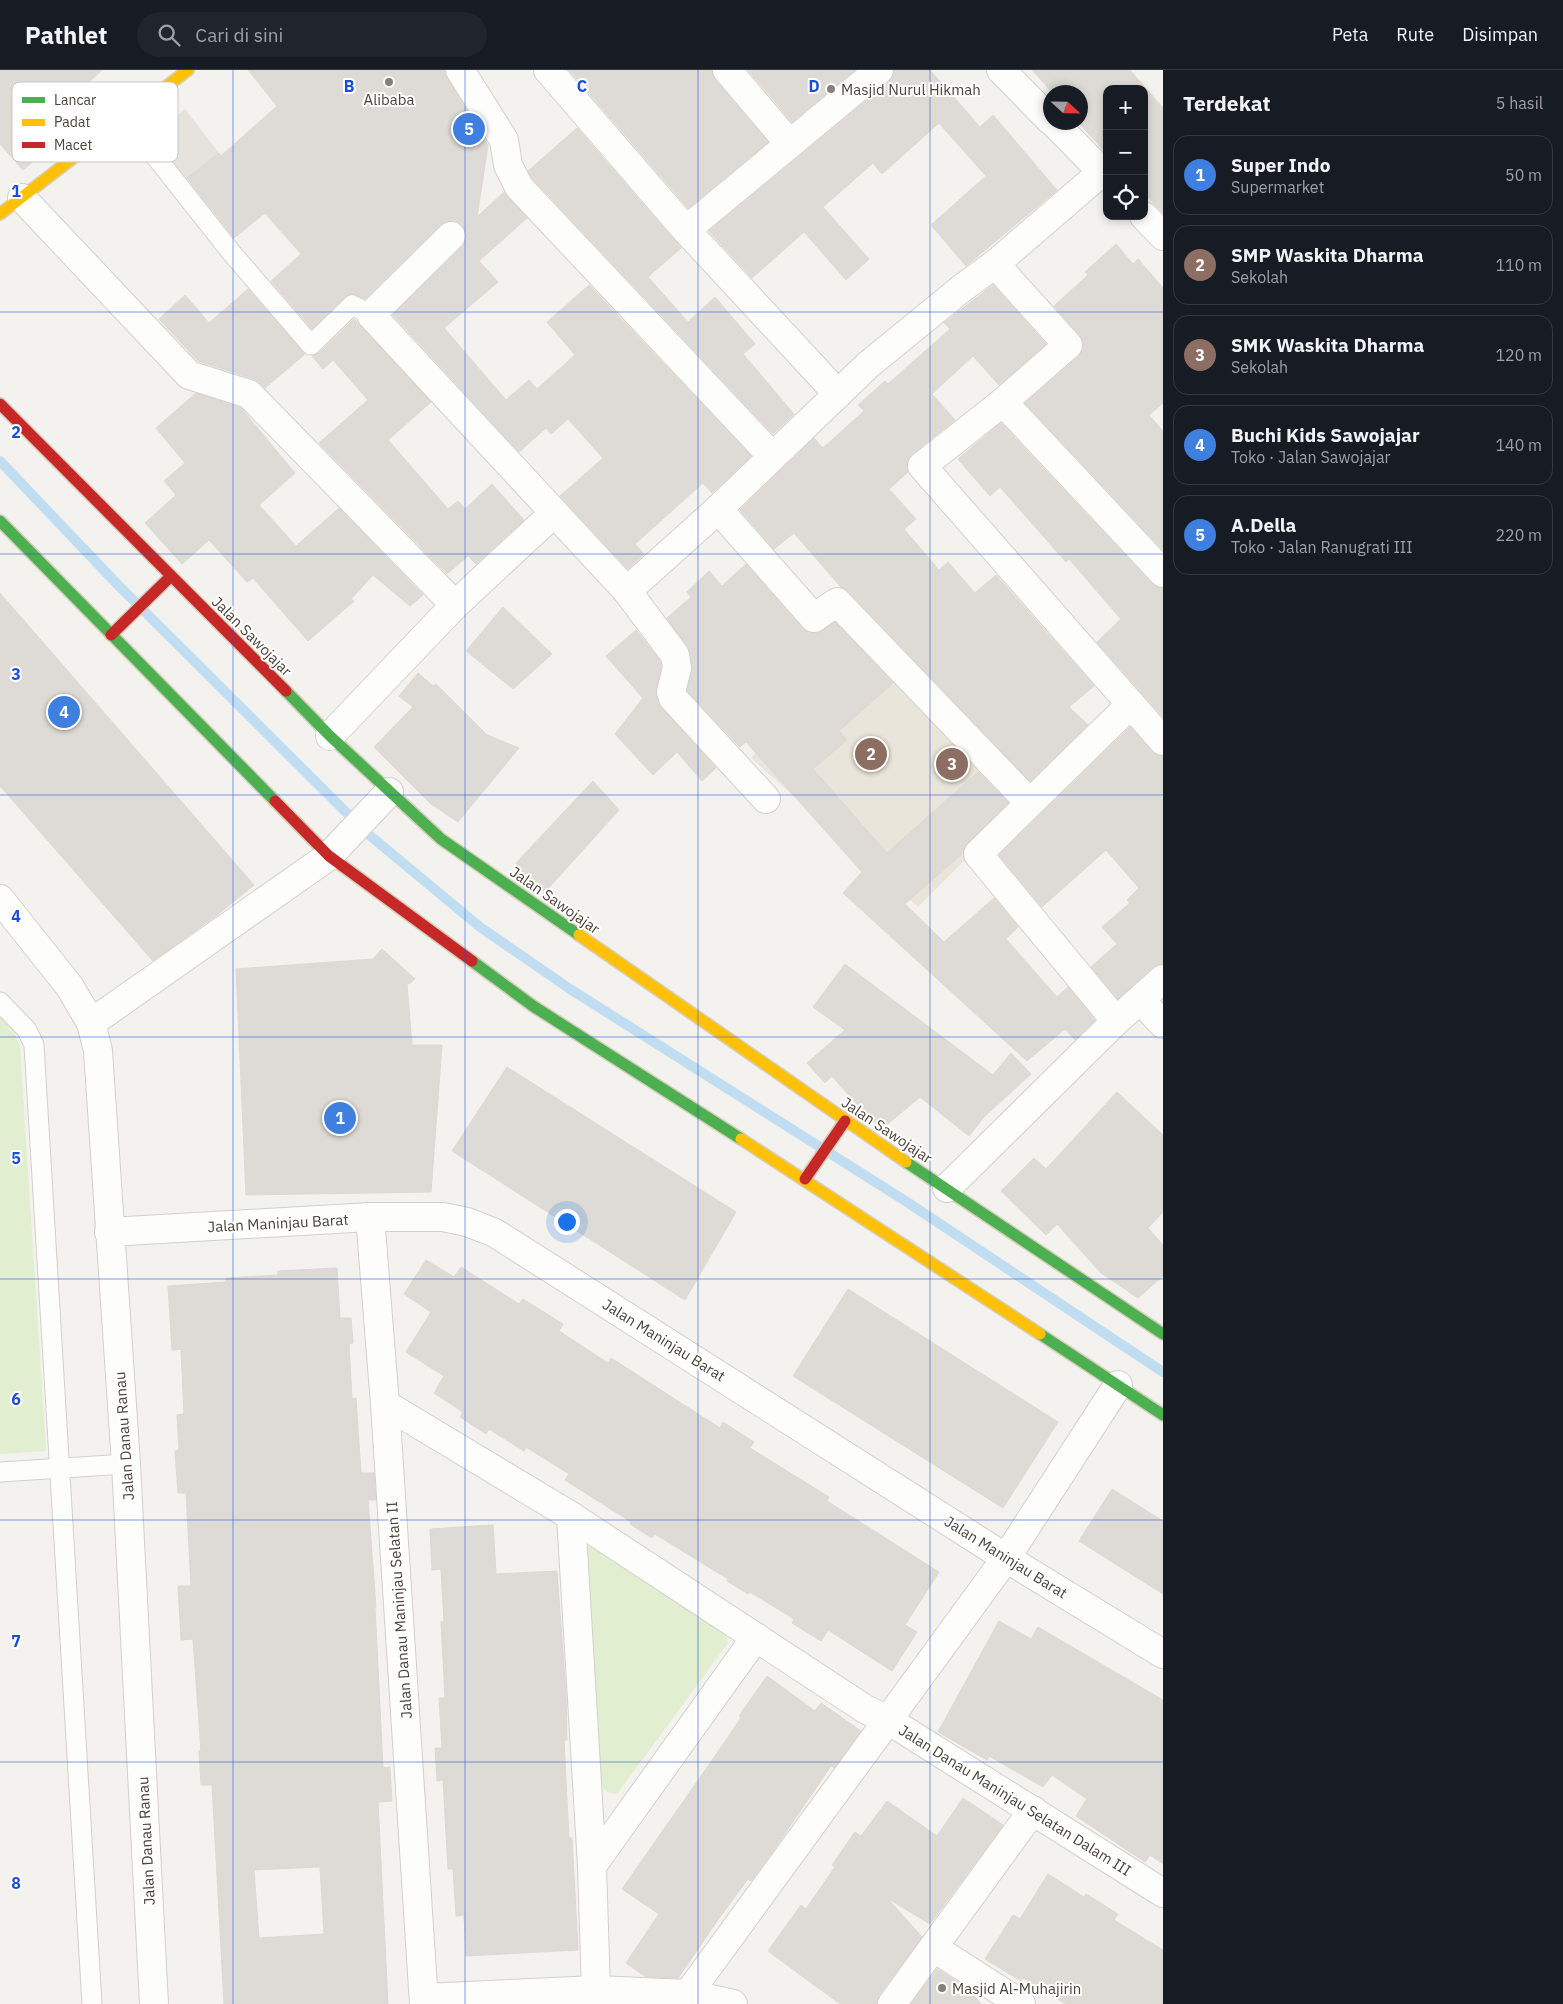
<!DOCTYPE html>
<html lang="id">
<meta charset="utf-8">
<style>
:root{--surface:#171b24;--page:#20242c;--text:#f1f3f6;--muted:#9ea1a6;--line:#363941;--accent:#8c9099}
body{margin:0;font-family:"IBM Plex Sans",sans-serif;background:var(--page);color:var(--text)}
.controls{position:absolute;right:15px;top:15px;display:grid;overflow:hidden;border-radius:10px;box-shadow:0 2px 8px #0003}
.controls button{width:45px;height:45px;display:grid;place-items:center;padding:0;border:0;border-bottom:1px solid var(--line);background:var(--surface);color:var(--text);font:25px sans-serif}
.compass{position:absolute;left:1043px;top:15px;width:45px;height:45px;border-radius:50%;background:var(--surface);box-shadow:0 2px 8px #0003;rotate:112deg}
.you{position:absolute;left:566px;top:1151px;width:18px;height:18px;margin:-12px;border:4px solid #fff;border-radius:50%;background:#1a73e8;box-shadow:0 0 0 8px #1a73e833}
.badge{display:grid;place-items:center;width:32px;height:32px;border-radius:50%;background:var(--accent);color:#fff;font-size:16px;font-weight:700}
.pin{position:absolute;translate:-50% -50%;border:2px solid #fff;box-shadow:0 1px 5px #0006}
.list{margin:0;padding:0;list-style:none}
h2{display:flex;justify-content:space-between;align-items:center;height:65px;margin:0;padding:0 20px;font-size:21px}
h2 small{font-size:16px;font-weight:400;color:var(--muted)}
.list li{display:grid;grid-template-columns:32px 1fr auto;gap:15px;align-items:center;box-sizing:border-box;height:80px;margin:0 10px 10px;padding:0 10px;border:1px solid var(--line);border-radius:15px}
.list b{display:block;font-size:19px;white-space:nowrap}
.list p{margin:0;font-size:16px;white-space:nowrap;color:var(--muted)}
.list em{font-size:16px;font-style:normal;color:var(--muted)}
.icon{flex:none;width:28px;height:28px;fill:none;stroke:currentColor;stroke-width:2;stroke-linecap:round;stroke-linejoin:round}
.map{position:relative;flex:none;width:1163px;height:1934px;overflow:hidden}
header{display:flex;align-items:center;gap:30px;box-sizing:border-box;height:70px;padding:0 25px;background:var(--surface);border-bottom:1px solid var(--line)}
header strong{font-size:24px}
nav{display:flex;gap:28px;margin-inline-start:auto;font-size:18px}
.search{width:350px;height:45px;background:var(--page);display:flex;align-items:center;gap:12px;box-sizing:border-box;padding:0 18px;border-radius:28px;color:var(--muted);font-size:19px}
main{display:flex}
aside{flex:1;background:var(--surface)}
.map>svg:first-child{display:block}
.education{fill:#eae5da}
.green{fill:#e1eecf}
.parking{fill:#e6e3df}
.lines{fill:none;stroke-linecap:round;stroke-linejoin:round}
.stream{stroke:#c0ddf1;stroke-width:10}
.building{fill:#dedbd6;stroke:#dcd9d4;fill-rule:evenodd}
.lane-casing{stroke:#d2d0cb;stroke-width:21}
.street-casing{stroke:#d2d0cb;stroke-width:30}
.fast-casing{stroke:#d6cebb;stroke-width:14}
.slow-casing{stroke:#d6cebb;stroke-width:14}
.jam-casing{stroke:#d6cebb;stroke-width:14}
.lane{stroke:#fdfdfc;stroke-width:19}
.street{stroke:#fdfdfc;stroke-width:28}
.fast{stroke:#4caf50;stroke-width:11}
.slow{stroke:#ffc107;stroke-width:11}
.jam{stroke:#c62828;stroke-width:11}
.grid{fill:none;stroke:#1d4ed8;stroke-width:1;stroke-opacity:0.55}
.poi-dot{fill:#868178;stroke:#fff;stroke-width:2}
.labels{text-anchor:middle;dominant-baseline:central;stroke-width:4;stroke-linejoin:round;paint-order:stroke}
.poi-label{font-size:15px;fill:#4b4439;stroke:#fff;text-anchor:start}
.street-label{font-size:15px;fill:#4b4439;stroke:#fff}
.key{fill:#fff;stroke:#c9c7c4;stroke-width:1}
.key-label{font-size:14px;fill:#4b4439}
.grid-label{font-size:16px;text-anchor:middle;font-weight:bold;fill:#1d4ed8;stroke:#fff;stroke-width:4;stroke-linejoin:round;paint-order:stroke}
</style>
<header>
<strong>Pathlet</strong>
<div class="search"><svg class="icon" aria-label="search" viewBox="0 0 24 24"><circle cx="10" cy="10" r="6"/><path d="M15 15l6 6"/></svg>Cari di sini</div>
<nav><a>Peta</a><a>Rute</a><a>Disimpan</a></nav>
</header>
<main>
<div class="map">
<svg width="1163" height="1934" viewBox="0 0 1163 1934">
<rect width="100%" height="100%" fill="#f4f2ee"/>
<path class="education" d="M863 563 1023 732 918 837 751 688 799 630Z"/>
<g class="green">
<path d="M0 947 15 964 20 977 46 1381 0 1384Z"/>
<path d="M590 1476 725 1563 728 1573 617 1724 607 1722 601 1715 581 1481Z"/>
</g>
<path class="parking" d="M185 39 219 83 181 114 146 71Z"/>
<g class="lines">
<path class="stream" d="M0 391 119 516 368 764 480 857 570 919 907 1132 1163 1302"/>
</g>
<g class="building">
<path d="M0 0H102L57 42 72 59 23 100 0 74Z"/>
<path d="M248 0H444L447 8 488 75 477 147 504 122 527 148 479 191 498 212 444 258 506 330 529 310 537 319 575 285 547 252 589 215 751 386 712 423 703 413 635 474 644 484 628 499 560 426 603 388 568 349 551 364 546 358 519 382 393 245 462 177 466 170V162L462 155 456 151H448L440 155 365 229 351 224 345 227 312 259 271 211 301 184 265 143 234 168 187 108 219 83 221 86 277 36Z"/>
<path d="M569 0H712L715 10 768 72 688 138Z"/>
<path d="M748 0H855L792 52Z"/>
<path d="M894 0H930L980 57 993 45 1057 120 966 196 931 155 986 106 939 53 882 104 873 93 823 137 869 189 846 210 804 162 752 208 709 161 889 12Z"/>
<path d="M1032 0H1130L1163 38V143L1144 123V19H1107V84L1078 52H1080V22H1052Z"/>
<path d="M577 58 681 178 648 207 688 252 715 227 755 274 743 284 794 344 773 364 532 108 528 101Z"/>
<path d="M1116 174 1133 194 1138 189 1163 218V333L1149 345 1163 361V480L1025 333 1078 287 1083 279V271L1080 265 1054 236 1088 205 1085 202Z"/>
<path d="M993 215 1046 274 999 315 973 286 932 324 955 350 912 384 907 391 908 402 889 419 916 449 904 459 939 500 948 492 975 523 996 505 1094 616 1069 637 1088 655 1030 711 848 521 841 517 794 463 774 479 740 440 814 368 823 378 864 341 858 335 885 311 888 314 950 259 944 253Z"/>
<path d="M248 219 305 284 265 318 254 309 198 291 159 249 185 225 209 253Z"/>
<path d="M354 249 431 332 388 370 448 439 458 431 465 439 492 414 524 450 476 494 468 486 447 504 319 373 368 330 333 290 323 299 312 286 319 283Z"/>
<path d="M196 323 241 338 295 403 259 435 296 476 339 438 423 525 410 536 373 505 351 529 354 531 308 571 253 508 247 512 209 470 182 494 145 453 176 425 164 411 185 393 156 358Z"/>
<path d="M1001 353 1152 514 1163 518V647L1097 572 1121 549 1069 489 1066 492 1000 417 990 426 958 389Z"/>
<path d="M746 494 803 559 809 563H816L835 552 893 613 839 661 847 670 813 699 887 783 978 702 1008 733 967 773 963 783 905 834 944 872 994 828 1018 857 1006 869 1057 927 1068 917 1095 950 1075 970 1065 959 1027 991 843 823 862 802 746 672 740 677 687 621 692 601 690 583 667 548 691 527 687 522 709 501 722 516Z"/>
<path d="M0 523 254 815 217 845 153 891 0 716Z"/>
<path d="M503 537 552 584 513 619 466 581Z"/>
<path d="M636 560 660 591 661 597 656 619 658 633 716 698 702 711 677 682 653 705 615 664 643 628 606 586Z"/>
<path d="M418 603 433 616 436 614 487 665 519 678 458 752 431 734 374 677 413 637 399 626Z"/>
<path d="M1130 657 1152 682 1163 686V894L1153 897 1118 929 1091 897 1117 874 1102 857 1130 833 1127 830 1139 818 1106 780 1042 837 999 785Z"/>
<path d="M593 711 619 740 545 822 526 809 516 793Z"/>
<path d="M382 879 415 909 407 915 412 975H442L431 1122 246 1125 236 899 373 889Z"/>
<path d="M845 894 993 1005 1011 983 1031 1004 984 1047 969 1066 920 1027 883 1058 869 1048 832 1006 825 1013 807 993 845 960 813 937Z"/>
<path d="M507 997 736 1142 685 1230 452 1081Z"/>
<path d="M1117 1022 1163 1065V1142L1148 1158 1163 1175V1206L1138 1228 1101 1203 1057 1154 1046 1165 1001 1121 1034 1088 1046 1099Z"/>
<path d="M426 1190 454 1207 461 1197 519 1234 523 1229 563 1254 559 1261 608 1293 611 1288 720 1358 723 1352 754 1372 750 1378 829 1427 827 1431 939 1502 905 1555 917 1562 892 1601 828 1560 821 1571 792 1553 794 1549 750 1522 748 1524 727 1511 728 1509 655 1464 652 1468 630 1454 631 1452 565 1410 569 1404 526 1377 524 1381 489 1359 486 1364 460 1347 463 1342 434 1323 444 1306 406 1282 431 1242 404 1224Z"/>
<path d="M337 1198 340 1248H351L353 1273 349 1274 352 1329 356 1328 361 1403H374L376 1430H368L376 1537H375L383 1698 390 1697 392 1731 378 1732 388 1934H224L212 1715H201L199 1681H201L193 1569 181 1570 178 1516H191L186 1423H178L175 1381 179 1380 177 1345 184 1344 181 1279 172 1280 168 1216 226 1212V1208L278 1205V1201ZM320 1797 324 1864 259 1868 254 1800Z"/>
<path d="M848 1219 1058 1352 1003 1438 793 1306Z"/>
<path d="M1112 1419 1163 1451V1524L1079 1471Z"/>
<path d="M493 1455 496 1504 557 1501 566 1625 567 1670H564L569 1768H572L578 1880 466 1886 464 1845 456 1846 453 1799H448L443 1710 437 1711 435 1678H442L439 1628H445L441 1552 444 1551 441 1499 432 1500 430 1459Z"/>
<path d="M999 1551 1031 1569 1038 1557 1163 1630V1794L1150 1785 1145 1792 1076 1746 1087 1729 1052 1705 1043 1717 989 1686 987 1690 938 1662Z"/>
<path d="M767 1606 815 1641 821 1633 861 1661 834 1698 831 1696 775 1778 751 1811 748 1809 722 1844 678 1908 646 1907 626 1893 659 1844 622 1819 715 1686 741 1648 739 1646Z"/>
<path d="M963 1728 1003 1755 930 1854 887 1828 922 1867 879 1925 877 1934H840L768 1881 801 1835 806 1839 835 1797 832 1795 855 1762 861 1766 887 1731 937 1766Z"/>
<path d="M1048 1804 1084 1827 1086 1824 1118 1844 1114 1850 1163 1880V1934H1066L1023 1908 1021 1911 985 1889 1013 1845 1020 1849Z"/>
<path d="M937 1899 966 1917 981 1934H911Z"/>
</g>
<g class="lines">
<g class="lane-casing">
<g id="lane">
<path d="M126 49 230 181 311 275 352 235 371 245"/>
<path d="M0 932 27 960 34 975 92 1934"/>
<path d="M0 1402 126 1394"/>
</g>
</g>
<g class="street-casing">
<g id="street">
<path d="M460 0 504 70 508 95 519 117 772 386"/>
<path d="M548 0 686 160 838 324"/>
<path d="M727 0 789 73"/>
<path d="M1001 0 1050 50"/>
<path d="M1053 52 1107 107"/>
<path d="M22 128 189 305 249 324 455 535"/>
<path d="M1144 146 1163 166"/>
<path d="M686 160 879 0"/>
<path d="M451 166 371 245 627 521 715 442 868 295 961 219 995 194 1102 102"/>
<path d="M995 194 1068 275 1003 332 922 396 1163 671"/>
<path d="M1003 332 1163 503"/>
<path d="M718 439 814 548 837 532 1029 732"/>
<path d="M627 521 675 585 677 598 671 622 673 628 766 729"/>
<path d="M330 666 455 535 554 443"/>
<path d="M0 829 70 917 91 953 98 981 126 1394 154 1934"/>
<path d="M1140 930 1163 954"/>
<path d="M1116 951 978 784 1131 634"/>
<path d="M91 953 329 786 389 722"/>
<path d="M947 1118 1116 951 1163 909"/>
<path d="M370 1147 385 1334 424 1934"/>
<path d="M109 1162 370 1147H443L467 1152 495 1163 1006 1488 1163 1584"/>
<path d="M385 1334 571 1446 865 1639 888 1650 1163 1823"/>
<path d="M571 1446 592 1796 596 1920"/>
<path d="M592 1796 756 1567"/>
<path d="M934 1878 1021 1934"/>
<path d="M688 1924 1006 1488 1118 1315"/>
<path d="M424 1928 596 1920 688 1924 733 1934"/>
<path d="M892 1934 1033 1740"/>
</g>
</g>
<g class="fast-casing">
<g id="fast">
<path d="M0 451 275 731"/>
<path d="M286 621 330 666 441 769 579 865"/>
<path d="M472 891 533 936 741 1069"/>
<path d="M906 1092 1163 1264"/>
<path d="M1040 1264 1163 1345"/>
</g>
</g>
<g class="slow-casing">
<g id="slow">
<path d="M0 144 188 0"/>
<path d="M579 865 906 1092"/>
<path d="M741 1069 1040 1264"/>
</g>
</g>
<g class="jam-casing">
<g id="jam">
<path d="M0 334 286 621"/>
<path d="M111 565 171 506"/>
<path d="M275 731 329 786 472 891"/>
<path d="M805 1109 845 1051"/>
</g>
</g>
<use href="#lane" class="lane"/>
<use href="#street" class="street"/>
<use href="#fast" class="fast"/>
<use href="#slow" class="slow"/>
<use href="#jam" class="jam"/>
</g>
<path class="grid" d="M233 0V1934M465 0V1934M698 0V1934M930 0V1934M0 242H1163M0 484H1163M0 725H1163M0 967H1163M0 1209H1163M0 1450H1163M0 1692H1163"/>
<g class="poi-dot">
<circle cx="389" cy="12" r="5"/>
<circle cx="831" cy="19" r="5"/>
<circle cx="942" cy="1918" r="5"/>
</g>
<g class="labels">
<g class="poi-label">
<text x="841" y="19">Masjid Nurul Hikmah</text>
<text x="389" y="29" text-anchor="middle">Alibaba</text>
<text x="952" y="1918">Masjid Al-Muhajirin</text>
</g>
<g class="street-label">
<text transform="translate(252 566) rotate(45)">Jalan Sawojajar</text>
<text transform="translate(555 830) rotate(35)">Jalan Sawojajar</text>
<text transform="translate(887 1060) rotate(34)">Jalan Sawojajar</text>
<text transform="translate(278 1153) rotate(-3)">Jalan Maninjau Barat</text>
<text transform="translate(664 1270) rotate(32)">Jalan Maninjau Barat</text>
<text transform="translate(124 1366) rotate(-94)">Jalan Danau Ranau</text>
<text transform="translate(1006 1487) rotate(32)">Jalan Maninjau Barat</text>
<text transform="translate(399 1540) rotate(-94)">Jalan Danau Maninjau Selatan II</text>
<text transform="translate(1015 1730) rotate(32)">Jalan Danau Maninjau Selatan Dalam III</text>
<text transform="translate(146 1771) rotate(-93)">Jalan Danau Ranau</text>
</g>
</g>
<rect x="12" y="12" width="166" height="80" rx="8" class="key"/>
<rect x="22" y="27" width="23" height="6" fill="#4caf50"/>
<rect x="22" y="49" width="23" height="7" fill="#ffc107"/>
<rect x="22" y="72" width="23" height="6" fill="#c62828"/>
<g class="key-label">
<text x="54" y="35">Lancar</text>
<text x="54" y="57">Padat</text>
<text x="54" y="80">Macet</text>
</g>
<g class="grid-label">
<text x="349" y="22">B</text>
<text x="582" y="22">C</text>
<text x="814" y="22">D</text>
<text x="16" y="127">1</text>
<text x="16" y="368">2</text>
<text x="16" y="610">3</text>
<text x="16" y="852">4</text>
<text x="16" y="1094">5</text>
<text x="16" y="1335">6</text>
<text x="16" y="1577">7</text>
<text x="16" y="1819">8</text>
</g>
</svg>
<div class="controls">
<button>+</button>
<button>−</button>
<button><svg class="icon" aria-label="locate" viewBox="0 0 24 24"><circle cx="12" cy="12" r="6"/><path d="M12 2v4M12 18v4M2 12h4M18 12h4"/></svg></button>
</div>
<svg class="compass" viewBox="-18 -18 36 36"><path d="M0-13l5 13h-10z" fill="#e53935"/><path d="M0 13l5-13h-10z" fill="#9ea1a6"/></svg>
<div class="you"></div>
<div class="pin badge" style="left:340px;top:1048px;background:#3f7fe0">1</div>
<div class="pin badge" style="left:871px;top:684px;background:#8d6e63">2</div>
<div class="pin badge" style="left:952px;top:694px;background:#8d6e63">3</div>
<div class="pin badge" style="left:64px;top:642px;background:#3f7fe0">4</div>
<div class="pin badge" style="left:469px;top:59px;background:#3f7fe0">5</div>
</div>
<aside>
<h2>Terdekat<small>5 hasil</small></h2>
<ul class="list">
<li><span class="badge" style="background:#3f7fe0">1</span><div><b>Super Indo</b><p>Supermarket</p></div><em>50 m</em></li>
<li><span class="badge" style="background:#8d6e63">2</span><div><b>SMP Waskita Dharma</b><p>Sekolah</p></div><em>110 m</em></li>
<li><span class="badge" style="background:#8d6e63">3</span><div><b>SMK Waskita Dharma</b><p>Sekolah</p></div><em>120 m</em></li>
<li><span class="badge" style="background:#3f7fe0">4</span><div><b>Buchi Kids Sawojajar</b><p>Toko · Jalan Sawojajar</p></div><em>140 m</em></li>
<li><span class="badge" style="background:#3f7fe0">5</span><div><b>A.Della</b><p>Toko · Jalan Ranugrati III</p></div><em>220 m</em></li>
</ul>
</aside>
</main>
